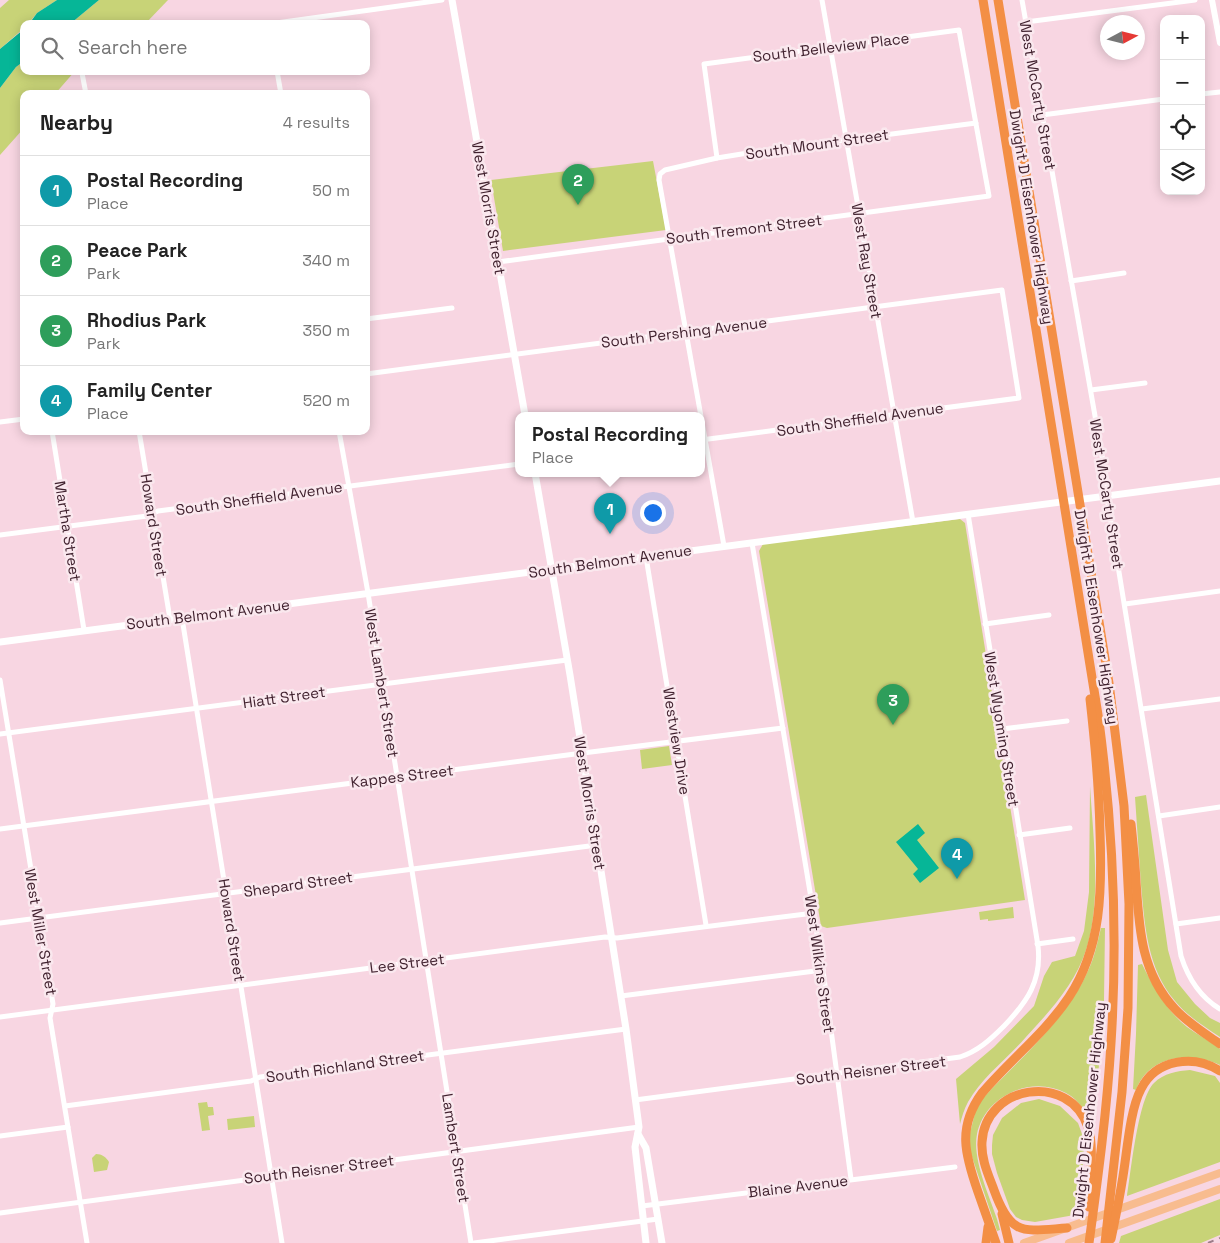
<!DOCTYPE html>
<meta charset="utf-8">
<style>
:root{--surface:#fff;--page:#f2f2f2;--text:#222;--muted:#767676;--line:#e0e0e0;--accent:#1a73e8}
body{margin:0;font-family:"Space Grotesk",sans-serif;background:var(--page);color:var(--text)}
.controls{position:absolute;right:15px;top:15px;display:grid;overflow:hidden;border-radius:10px;box-shadow:0 2px 12px #0003}
.controls button{width:45px;height:45px;display:grid;place-items:center;padding:0;border:0;border-bottom:1px solid var(--line);background:var(--surface);color:var(--text);font:25px sans-serif}
.compass{position:absolute;left:1100px;top:15px;width:45px;height:45px;border-radius:50%;background:var(--surface);box-shadow:0 2px 12px #0003;rotate:83deg}
.you{position:absolute;left:652px;top:512px;width:18px;height:18px;margin:-12px;border:4px solid #fff;border-radius:50%;background:#1a73e8;box-shadow:0 0 0 8px #1a73e833}
.badge{display:grid;place-items:center;width:32px;height:32px;border-radius:50%;background:var(--accent);color:#fff;font-size:16px;font-weight:700}
.pin{position:absolute;translate:-50% -41px;filter:drop-shadow(0 1px 2px #0008)}
.pin::after{content:'';position:absolute;top:26px;width:18px;height:15px;background:inherit;clip-path:polygon(0 0,100% 0,50% 100%)}
.popup{position:absolute;left:515px;top:412px;width:190px;height:65px;box-sizing:border-box;display:grid;place-content:center;border-radius:10px;background:var(--surface);filter:drop-shadow(0 1px 4px #0005);font-size:16px;white-space:nowrap;color:var(--muted)}
.popup b{font-size:19px;color:var(--text)}
.popup::after{content:'';position:absolute;left:50%;top:100%;margin-left:-10px;border:10px solid transparent;border-top-color:var(--surface)}
.list{margin:0;padding:0;list-style:none}
h2{display:flex;justify-content:space-between;align-items:center;height:65px;margin:0;padding:0 20px;font-size:21px}
h2 small{font-size:16px;font-weight:400;color:var(--muted)}
.list li{display:grid;grid-template-columns:32px 1fr auto;gap:15px;align-items:center;box-sizing:border-box;height:70px;padding:0 20px;border-top:1px solid var(--line)}
.list b{display:block;font-size:19px;white-space:nowrap}
.list p{margin:0;font-size:16px;white-space:nowrap;color:var(--muted)}
.list em{font-size:16px;font-style:normal;color:var(--muted)}
.icon{flex:none;width:28px;height:28px;fill:none;stroke:currentColor;stroke-width:2;stroke-linecap:round;stroke-linejoin:round}
.map{position:relative;flex:none;width:1220px;height:1243px;overflow:hidden}
.search{position:absolute;background:var(--surface);box-shadow:0 2px 12px #0003;left:20px;top:20px;width:350px;height:55px;display:flex;align-items:center;gap:12px;box-sizing:border-box;padding:0 18px;border-radius:10px;color:var(--muted);font-size:19px}
.panel{position:absolute;background:var(--surface);box-shadow:0 2px 12px #0003;left:20px;top:90px;width:350px;height:345px;border-radius:10px}
.map>svg:first-child{display:block}
.green{fill:#c8d377}
.water{fill:#06b697}
.lines{fill:none;stroke-linecap:round;stroke-linejoin:round}
.minor{stroke:#fff;stroke-width:5}
.tertiary{stroke:#fff;stroke-width:6}
.secondary{stroke:#fff;stroke-width:7}
.primary{stroke:#f8bc8f;stroke-width:8}
.motorway{stroke:#f38f45;stroke-width:9}
.rail{stroke:#9d7c89;stroke-width:2;stroke-dasharray:6 6;stroke-linecap:butt}
.labels{text-anchor:middle;dominant-baseline:central;stroke-width:5;stroke-linejoin:round;paint-order:stroke}
.street-label{font-size:15px;fill:#41222f;stroke:#fae8ee}
</style>
<div class="map">
<svg width="1220" height="1243" viewBox="0 0 1220 1243">
<rect width="100%" height="100%" fill="#f8d6e2"/>
<g class="green">
<path d="M9 0H57L37 13 28 24H24V28L0 49V8Z"/>
<path d="M99 0H168L145 24H70Z"/>
<path d="M24 61V71H75L55 94H24V128L0 155V88L16 67Z"/>
<path d="M653 161 666 230 503 251 491 180Z"/>
<path d="M960 519 965 523 1025 900 827 928 821 926 759 551 763 544Z"/>
<path d="M669 746 672 765 642 769 640 750Z"/>
<path d="M1090 786C1093 836 1102 902 1086 950 1075 984 1050 1011 1026 1037 1007 1059 982 1077 968 1102 964 1109 962 1117 960 1124L956 1079 994 1047 1034 1006 1044 976 1052 962 1075 956 1084 931 1089 892Z"/>
<path d="M1146 795 1168 950 1177 982 1195 1004 1210 1018 1220 1023V1037C1205 1027 1187 1016 1175 1001 1147 968 1145 926 1141 885 1139 856 1137 826 1135 797Z"/>
<path d="M1013 907 1014 918 988 921V919L980 920 979 912Z"/>
<path d="M1101 928H1105L1104 1000 1094 1129C1087 1115 1080 1100 1066 1093 1032 1075 985 1095 977 1134 972 1159 989 1195 997 1219L1000 1230 997 1231 970 1151V1133L976 1109 983 1098C1017 1062 1065 1020 1086 975 1094 960 1097 944 1101 928Z"/>
<path d="M1142 964C1154 988 1166 1010 1187 1027 1198 1035 1210 1041 1220 1049V1065C1190 1051 1149 1055 1136 1090L1133 1089 1136 1034 1138 965Z"/>
<path d="M1190 1070 1215 1076 1220 1083V1162L1127 1196C1131 1172 1138 1098 1154 1083 1164 1073 1177 1071 1190 1070Z"/>
<path d="M1039 1099 1060 1106 1078 1123 1082 1134 1084 1144 1080 1214 1035 1222 1022 1220 1016 1217 1010 1209 997 1173 992 1154V1145L993 1135 1002 1118 1021 1103Z"/>
<path d="M207 1102 208 1107H213L214 1115 208 1116 210 1130 202 1131 198 1103Z"/>
<path d="M254 1116 255 1127 228 1130 227 1119Z"/>
<path d="M96 1154C102 1154 106 1157 109 1162L107 1170 94 1172 92 1158Z"/>
<path d="M1220 1199V1235L1201 1243H1119L1121 1236Z"/>
</g>
<g class="water">
<path d="M57 0H99L70 24H29L37 13Z"/>
<path d="M24 29V61L16 67 0 88V49Z"/>
<path d="M918 824 925 833 917 840 939 868 920 883 913 874 918 869 896 842Z"/>
</g>
<g class="lines">
<g class="minor">
<path d="M822 0 913 522"/>
<path d="M1022 0 1108 490V504L1181 956C1188 978 1200 997 1220 1009"/>
<path d="M1026 22 1195 0"/>
<path d="M269 24 442 0"/>
<path d="M277 71 281 94"/>
<path d="M82 73 86 94"/>
<path d="M1201 94 1220 92"/>
<path d="M1042 115 1164 99"/>
<path d="M498 262 989 196 959 30 704 64 717 158"/>
<path d="M1071 281 1124 273"/>
<path d="M366 319 452 308"/>
<path d="M366 374 1002 290 1019 398 701 440"/>
<path d="M1091 390 1145 383"/>
<path d="M0 422 24 419"/>
<path d="M52 431 84 630"/>
<path d="M139 431 170 619"/>
<path d="M339 431 368 593 471 1243"/>
<path d="M0 535 147 516 158 511 519 464"/>
<path d="M752 543 823 970 851 1179"/>
<path d="M724 546 659 180 660 174 665 170 717 158 754 152 976 123"/>
<path d="M646 557 706 925"/>
<path d="M1125 604 1220 591"/>
<path d="M182 618 282 1243"/>
<path d="M985 624 1049 615"/>
<path d="M0 680 53 1004 50 1018 87 1243"/>
<path d="M1142 709 1220 699"/>
<path d="M1002 729 1067 721"/>
<path d="M0 734 567 660"/>
<path d="M1159 816 1220 807"/>
<path d="M0 829 575 754 783 728"/>
<path d="M1019 835 1070 828"/>
<path d="M0 923 597 845"/>
<path d="M1176 924 1220 918"/>
<path d="M1037 944 1073 939"/>
<path d="M621 996 823 970"/>
<path d="M0 1017 605 937 617 938 814 913"/>
<path d="M635 1100 960 1057C978 1051 990 1040 1004 1026 1027 1002 1042 981 1038 946L968 514"/>
<path d="M65 1106 251 1081 260 1077 626 1029"/>
<path d="M0 1136 68 1127"/>
<path d="M642 1206 955 1167"/>
<path d="M0 1213 639 1127"/>
<path d="M474 1243 658 1219"/>
</g>
<path class="tertiary" d="M1212 0 1220 43"/>
<g class="secondary">
<path d="M452 0 525 415"/>
<path d="M535 473 570 675 626 1029 639 1127 635 1147 646 1243"/>
<path d="M0 642 1220 481"/>
<path d="M638 1134 646 1148 662 1243"/>
</g>
<g class="primary">
<path d="M1024 1243 1220 1173"/>
<path d="M1069 1243 1220 1189"/>
</g>
<g class="motorway">
<path d="M983 0 1099 721C1113 828 1118 935 1111 1043 1107 1110 1098 1177 1089 1243"/>
<path d="M998 0 1109 683 1124 806 1129 904 1128 1008 1122 1092 1105 1243"/>
<path d="M1131 824C1133 843 1135 862 1136 881 1139 928 1141 973 1175 1009 1188 1023 1204 1033 1220 1044"/>
<path d="M1002 1214 1009 1243"/>
<path d="M1067 1228C1023 1231 1011 1237 994 1190 988 1174 981 1159 982 1142 985 1085 1069 1071 1088 1127 1095 1148 1089 1184 1089 1207"/>
<path d="M1111 1239C1115 1220 1119 1201 1122 1182 1127 1156 1129 1112 1141 1089 1156 1059 1194 1054 1220 1071"/>
<path d="M986 1243 988 1227"/>
<path d="M996 1243C990 1226 984 1209 978 1192 965 1155 957 1127 982 1093 1010 1060 1045 1033 1069 997 1102 947 1102 889 1100 832 1099 787 1095 743 1090 699"/>
</g>
<path class="rail" d="M1208 1243 1220 1238"/>
</g>
<g class="labels">
<g class="street-label">
<text transform="translate(831 47) rotate(-7)">South Belleview Place</text>
<text transform="translate(1038 95) rotate(80)">West McCarty Street</text>
<text transform="translate(817 144) rotate(-8)">South Mount Street</text>
<text transform="translate(489 208) rotate(80)">West Morris Street</text>
<text transform="translate(1032 217) rotate(81)">Dwight D Eisenhower Highway</text>
<text transform="translate(744 229) rotate(-7)">South Tremont Street</text>
<text transform="translate(867 261) rotate(80)">West Ray Street</text>
<text transform="translate(684 332) rotate(-7)">South Pershing Avenue</text>
<text transform="translate(860 419) rotate(-8)">South Sheffield Avenue</text>
<text transform="translate(1107 494) rotate(81)">West McCarty Street</text>
<text transform="translate(259 498) rotate(-8)">South Sheffield Avenue</text>
<text transform="translate(154 525) rotate(81)">Howard Street</text>
<text transform="translate(68 531) rotate(81)">Martha Street</text>
<text transform="translate(610 561) rotate(-8)">South Belmont Avenue</text>
<text transform="translate(208 614) rotate(-7)">South Belmont Avenue</text>
<text transform="translate(1097 617) rotate(81)">Dwight D Eisenhower Highway</text>
<text transform="translate(382 683) rotate(81)">West Lambert Street</text>
<text transform="translate(284 697) rotate(-8)">Hiatt Street</text>
<text transform="translate(1002 729) rotate(81)">West Wyoming Street</text>
<text transform="translate(677 741) rotate(81)">Westview Drive</text>
<text transform="translate(402 776) rotate(-7)">Kappes Street</text>
<text transform="translate(590 803) rotate(81)">West Morris Street</text>
<text transform="translate(298 884) rotate(-8)">Shepard Street</text>
<text transform="translate(232 930) rotate(81)">Howard Street</text>
<text transform="translate(41 932) rotate(80)">West Miller Street</text>
<text transform="translate(407 963) rotate(-7)">Lee Street</text>
<text transform="translate(820 964) rotate(82)">West Wilkins Street</text>
<text transform="translate(345 1066) rotate(-8)">South Richland Street</text>
<text transform="translate(871 1070) rotate(-7)">South Reisner Street</text>
<text transform="translate(1089 1110) rotate(-84)">Dwight D Eisenhower Highway</text>
<text transform="translate(456 1148) rotate(81)">Lambert Street</text>
<text transform="translate(319 1169) rotate(-7)">South Reisner Street</text>
<text transform="translate(798 1186) rotate(-7)">Blaine Avenue</text>
</g>
</g>
</svg>
<div class="controls">
<button>+</button>
<button>−</button>
<button><svg class="icon" aria-label="locate" viewBox="0 0 24 24"><circle cx="12" cy="12" r="6"/><path d="M12 2v4M12 18v4M2 12h4M18 12h4"/></svg></button>
<button><svg class="icon" aria-label="layers" viewBox="0 0 24 24"><path d="M12 4l9 5-9 5-9-5zM3 14l9 5 9-5"/></svg></button>
</div>
<svg class="compass" viewBox="-18 -18 36 36"><path d="M0-13l5 13h-10z" fill="#e53935"/><path d="M0 13l5-13h-10z" fill="#767676"/></svg>
<div class="you"></div>
<div class="pin badge" style="left:610px;top:534px;background:#0f9aa8">1</div>
<div class="popup"><b>Postal Recording</b>Place</div>
<div class="pin badge" style="left:578px;top:205px;background:#2e9e5b">2</div>
<div class="pin badge" style="left:893px;top:725px;background:#2e9e5b">3</div>
<div class="pin badge" style="left:957px;top:879px;background:#0f9aa8">4</div>
<div class="search"><svg class="icon" aria-label="search" viewBox="0 0 24 24"><circle cx="10" cy="10" r="6"/><path d="M15 15l6 6"/></svg>Search here</div>
<section class="panel">
<h2>Nearby<small>4 results</small></h2>
<ul class="list">
<li><span class="badge" style="background:#0f9aa8">1</span><div><b>Postal Recording</b><p>Place</p></div><em>50 m</em></li>
<li><span class="badge" style="background:#2e9e5b">2</span><div><b>Peace Park</b><p>Park</p></div><em>340 m</em></li>
<li><span class="badge" style="background:#2e9e5b">3</span><div><b>Rhodius Park</b><p>Park</p></div><em>350 m</em></li>
<li><span class="badge" style="background:#0f9aa8">4</span><div><b>Family Center</b><p>Place</p></div><em>520 m</em></li>
</ul>
</section>
</div>
